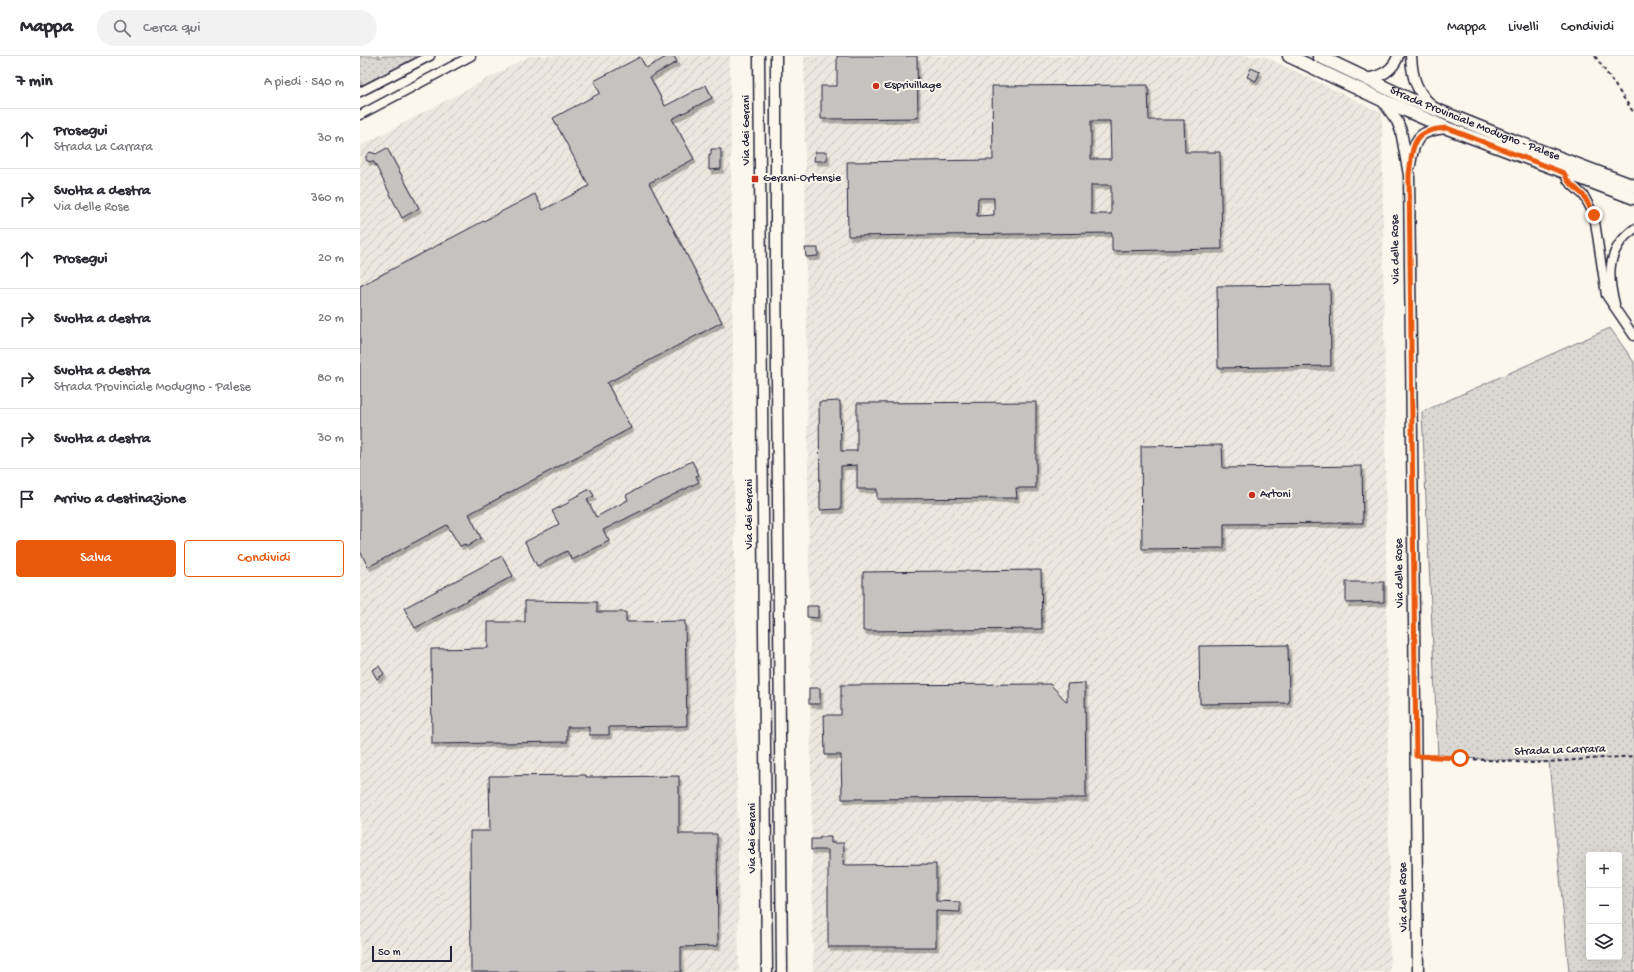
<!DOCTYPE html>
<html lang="it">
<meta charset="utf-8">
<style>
:root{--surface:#fff;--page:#f2f2f3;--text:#2b2b33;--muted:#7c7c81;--line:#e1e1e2;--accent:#ea580c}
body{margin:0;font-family:"Gochi Hand",sans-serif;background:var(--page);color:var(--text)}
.controls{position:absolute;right:12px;bottom:12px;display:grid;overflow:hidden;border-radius:4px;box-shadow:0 4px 16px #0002}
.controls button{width:36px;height:36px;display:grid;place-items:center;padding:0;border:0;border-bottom:1px solid var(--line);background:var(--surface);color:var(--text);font:20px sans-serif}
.scale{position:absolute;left:12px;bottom:10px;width:80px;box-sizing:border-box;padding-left:4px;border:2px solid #22223b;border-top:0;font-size:11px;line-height:14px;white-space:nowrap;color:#22223b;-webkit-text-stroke:3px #fbf7ec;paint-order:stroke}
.stop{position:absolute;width:12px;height:12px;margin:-9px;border:3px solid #ea580c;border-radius:50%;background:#fff}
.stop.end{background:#ea580c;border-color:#fff;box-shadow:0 1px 4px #0008}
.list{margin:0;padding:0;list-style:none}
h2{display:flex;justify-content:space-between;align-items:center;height:52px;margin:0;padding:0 16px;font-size:17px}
h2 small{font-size:13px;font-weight:400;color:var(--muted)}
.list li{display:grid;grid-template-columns:26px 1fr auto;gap:12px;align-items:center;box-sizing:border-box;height:60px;padding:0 16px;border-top:1px solid var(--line)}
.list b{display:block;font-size:15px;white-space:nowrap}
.list p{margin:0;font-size:13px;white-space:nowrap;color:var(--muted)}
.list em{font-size:13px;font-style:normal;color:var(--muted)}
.actions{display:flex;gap:8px;padding:12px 16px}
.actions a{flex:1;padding:9px 0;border:1px solid var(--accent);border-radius:4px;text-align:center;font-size:14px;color:var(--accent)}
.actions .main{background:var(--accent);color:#fff}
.icon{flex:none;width:22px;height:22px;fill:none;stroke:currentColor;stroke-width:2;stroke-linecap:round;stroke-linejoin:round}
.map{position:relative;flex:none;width:1274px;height:916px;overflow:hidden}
header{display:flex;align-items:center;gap:24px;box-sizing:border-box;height:56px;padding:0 20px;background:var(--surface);border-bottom:1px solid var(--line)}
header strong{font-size:19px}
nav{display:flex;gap:22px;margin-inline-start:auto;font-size:14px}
.search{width:280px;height:36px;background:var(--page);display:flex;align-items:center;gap:10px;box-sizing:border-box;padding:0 14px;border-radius:22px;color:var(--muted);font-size:15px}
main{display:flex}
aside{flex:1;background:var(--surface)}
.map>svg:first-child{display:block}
.industrial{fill:url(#industrial-furrows)}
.grass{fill:url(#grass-dots);stroke:#7e7d87;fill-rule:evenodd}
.building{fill:#c6c2c0;stroke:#22223b;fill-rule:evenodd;filter:url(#shadow)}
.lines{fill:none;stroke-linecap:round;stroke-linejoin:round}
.minor-casing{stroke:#22223b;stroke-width:11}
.tertiary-casing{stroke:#22223b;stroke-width:13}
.secondary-casing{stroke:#22223b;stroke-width:15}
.path{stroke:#22223b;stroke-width:2;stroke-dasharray:4 3;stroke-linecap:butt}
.minor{stroke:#fbf7ec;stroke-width:8}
.tertiary{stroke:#fbf7ec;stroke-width:10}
.secondary{stroke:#fbf7ec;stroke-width:12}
.route{stroke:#ea580c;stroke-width:5}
.poi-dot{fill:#c8321e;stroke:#fbf7ec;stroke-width:1.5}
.labels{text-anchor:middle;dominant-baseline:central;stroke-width:4;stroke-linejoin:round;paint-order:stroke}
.poi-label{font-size:12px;fill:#22223b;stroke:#fbf7ec;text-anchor:start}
.street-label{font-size:12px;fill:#22223b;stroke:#fbf7ec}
</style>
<header>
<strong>Mappa</strong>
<div class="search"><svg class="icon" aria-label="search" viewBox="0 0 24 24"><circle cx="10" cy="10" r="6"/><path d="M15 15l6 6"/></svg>Cerca qui</div>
<nav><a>Mappa</a><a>Livelli</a><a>Condividi</a></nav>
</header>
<main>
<aside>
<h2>7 min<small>A piedi · 540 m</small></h2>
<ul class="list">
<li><svg class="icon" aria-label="ahead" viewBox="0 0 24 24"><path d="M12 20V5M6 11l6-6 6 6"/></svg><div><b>Prosegui</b><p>Strada La Carrara</p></div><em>30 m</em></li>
<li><svg class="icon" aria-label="right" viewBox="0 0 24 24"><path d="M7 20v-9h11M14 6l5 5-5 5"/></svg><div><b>Svolta a destra</b><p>Via delle Rose</p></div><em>360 m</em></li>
<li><svg class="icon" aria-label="ahead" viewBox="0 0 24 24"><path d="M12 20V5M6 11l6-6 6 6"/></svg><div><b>Prosegui</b></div><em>20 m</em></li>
<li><svg class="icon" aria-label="right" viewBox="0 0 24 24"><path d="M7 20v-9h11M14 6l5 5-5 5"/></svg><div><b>Svolta a destra</b></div><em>20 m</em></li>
<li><svg class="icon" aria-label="right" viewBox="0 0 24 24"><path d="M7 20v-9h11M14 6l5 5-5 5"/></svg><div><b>Svolta a destra</b><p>Strada Provinciale Modugno - Palese</p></div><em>80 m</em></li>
<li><svg class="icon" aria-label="right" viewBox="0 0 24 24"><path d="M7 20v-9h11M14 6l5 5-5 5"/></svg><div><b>Svolta a destra</b></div><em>30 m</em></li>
<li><svg class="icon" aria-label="arrive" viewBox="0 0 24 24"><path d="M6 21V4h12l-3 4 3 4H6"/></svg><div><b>Arrivo a destinazione</b></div></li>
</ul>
<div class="actions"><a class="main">Salva</a><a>Condividi</a></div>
</aside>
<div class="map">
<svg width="1274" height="916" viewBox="0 0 1274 916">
<defs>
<pattern id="industrial-furrows" width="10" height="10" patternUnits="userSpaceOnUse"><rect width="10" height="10" fill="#ebe7df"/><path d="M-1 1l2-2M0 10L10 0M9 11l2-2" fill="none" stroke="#c9c6c0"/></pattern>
<pattern id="grass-dots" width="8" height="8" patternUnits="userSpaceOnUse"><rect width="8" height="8" fill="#dbd8d3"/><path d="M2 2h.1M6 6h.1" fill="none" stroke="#bcb9b6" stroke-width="1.8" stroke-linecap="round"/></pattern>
<filter id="shadow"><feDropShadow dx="2.5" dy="4" stdDeviation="0" flood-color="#0004"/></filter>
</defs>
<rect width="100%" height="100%" fill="#fbf7ec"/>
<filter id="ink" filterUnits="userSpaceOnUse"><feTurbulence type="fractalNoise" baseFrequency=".025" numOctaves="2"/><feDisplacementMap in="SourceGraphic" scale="8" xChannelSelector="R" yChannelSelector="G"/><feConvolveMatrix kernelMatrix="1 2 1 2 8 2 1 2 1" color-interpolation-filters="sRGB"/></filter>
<g filter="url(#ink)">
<g class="industrial">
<path d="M170 0H370L379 916H0V90Z"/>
<path d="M444 0H904L1022 57 1030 916H453Z"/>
</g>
<g class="grass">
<path d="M0 0H19V2L24 0H62L0 33Z"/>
<path d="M1250 272 1274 306V916H1209L1189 706 1078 701 1062 356ZM1229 799H1259V901H1229Z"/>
</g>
<g class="building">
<path d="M308 0H314L317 6 290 21 305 50 346 29 352 42 312 63 334 103 289 127 362 266 247 327 271 372 109 458 121 482 106 491 105 488 100 490 87 469 8 511 0 495V230L175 138 183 154 229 130 193 62 240 37 234 25 280 1 286 12Z"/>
<path d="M477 0H557L558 62 461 63V30H477Z"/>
<path d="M891 12 900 16 896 25 887 21Z"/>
<path d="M788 29 789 64H824L825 96H860L862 193 752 195V177L488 180 487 106 633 104 632 30ZM731 65H750L751 103H731ZM731 129H751V158H731ZM618 142H634V159L617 160Z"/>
<path d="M27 92 59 152 42 162 14 106 7 105 6 103V100L10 96 16 98Z"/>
<path d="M351 93H361V113L349 114V98L351 99Z"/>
<path d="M455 96H467V105H454Z"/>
<path d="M445 192H458V200L446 201Z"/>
<path d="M970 229 971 310 858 312 857 230Z"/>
<path d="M480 345 481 395H497V347L676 346V432H656L657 442 517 443V433H497V409L481 410V453L460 454 459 346Z"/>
<path d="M862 389 863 412 1002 410 1003 467 864 468V492L782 493 781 390Z"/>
<path d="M332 405 339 419 336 420 339 426 243 474 249 485 212 504 207 495 177 510 165 486 199 468 192 455 210 446 209 444 230 433 234 440 227 443 236 461 268 444 266 439Z"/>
<path d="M142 500 153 520 55 572 44 552Z"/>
<path d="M681 514 682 573 503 575V516Z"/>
<path d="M986 526H1024V546L986 547Z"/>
<path d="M165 545 237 546V556H266V566L325 565 327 670 249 671V679H229V671H207V686L72 688 71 593 128 592V566H165Z"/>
<path d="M447 550H458V562L447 561Z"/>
<path d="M928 589 929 647 840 648 839 590Z"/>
<path d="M19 610 24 618 17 623 12 614Z"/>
<path d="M725 627 726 742 482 743 481 699H465L464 659H481V629L690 628 707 646V628Z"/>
<rect x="449" y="632" width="11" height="16"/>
<path d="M226 719V721L319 720V778H357L358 890 321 891V916H111L110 775H130L129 720Z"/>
<path d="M460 781H471V787H484L483 809 576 808V845L600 846V856L576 855V891H468V794H451V783H460Z"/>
</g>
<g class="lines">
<g class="minor-casing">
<g id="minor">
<path d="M0 36 70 0"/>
<path d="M0 59 111 0"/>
<path d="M1204 117 1208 125 1224 140 1234 159 1246 239 1274 280"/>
<path d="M1255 248C1247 218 1247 193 1274 173"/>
</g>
</g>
<g class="tertiary-casing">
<g id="tertiary">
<path d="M399 0 407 916"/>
<path d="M416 0V204L422 916"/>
<path d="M1051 0C1052 21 1056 35 1072 50"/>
<path d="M1007 23C1021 20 1033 15 1038 0"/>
<path d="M1022 44 1037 65 1041 75 1049 119 1058 916"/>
<path d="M1050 109C1054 82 1059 74 1087 72"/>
</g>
</g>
<g class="secondary-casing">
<g id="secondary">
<path d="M929 0 1022 44 1087 72 1274 142"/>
<path id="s1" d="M959 0 1047 42 1144 81 1274 130"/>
</g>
</g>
<g class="path">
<path d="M1235 0 1274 57"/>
<path d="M1065 700 1172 707 1274 700"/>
</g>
<use href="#minor" class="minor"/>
<use href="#tertiary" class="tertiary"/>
<use href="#secondary" class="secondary"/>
</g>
</g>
<g class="lines" filter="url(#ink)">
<path class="route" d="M1100 702 1056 700 1049 119C1053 88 1052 74 1087 72L1204 117 1208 125 1224 140 1234 159"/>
</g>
<g class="poi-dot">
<circle cx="516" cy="30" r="4"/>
<rect x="391" y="119" width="8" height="8" rx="2"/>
<circle cx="892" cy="439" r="4"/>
</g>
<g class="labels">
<g class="poi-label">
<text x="524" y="30">Esprivillage</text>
<text x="403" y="123">Gerani-Ortensie</text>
<text x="900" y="439">Artoni</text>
</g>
<g class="street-label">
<text stroke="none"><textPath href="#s1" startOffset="170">Strada Provinciale Modugno - Palese</textPath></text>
<text transform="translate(387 74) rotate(-90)">Via dei Gerani</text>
<text transform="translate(1036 193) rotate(-91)">Via delle Rose</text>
<text transform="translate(390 458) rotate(-90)">Via dei Gerani</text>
<text transform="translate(1040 517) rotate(-91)">Via delle Rose</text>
<text transform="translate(1200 695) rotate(-2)">Strada La Carrara</text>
<text transform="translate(393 782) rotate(-90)">Via dei Gerani</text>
<text transform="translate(1044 841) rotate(-91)">Via delle Rose</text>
</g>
</g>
</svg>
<div class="controls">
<button>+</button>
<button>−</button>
<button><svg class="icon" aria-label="layers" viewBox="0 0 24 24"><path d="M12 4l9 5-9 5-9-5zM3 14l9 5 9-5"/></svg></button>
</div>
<div class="scale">50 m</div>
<div class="stop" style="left:1100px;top:702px"></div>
<div class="stop end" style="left:1234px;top:159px"></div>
</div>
</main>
